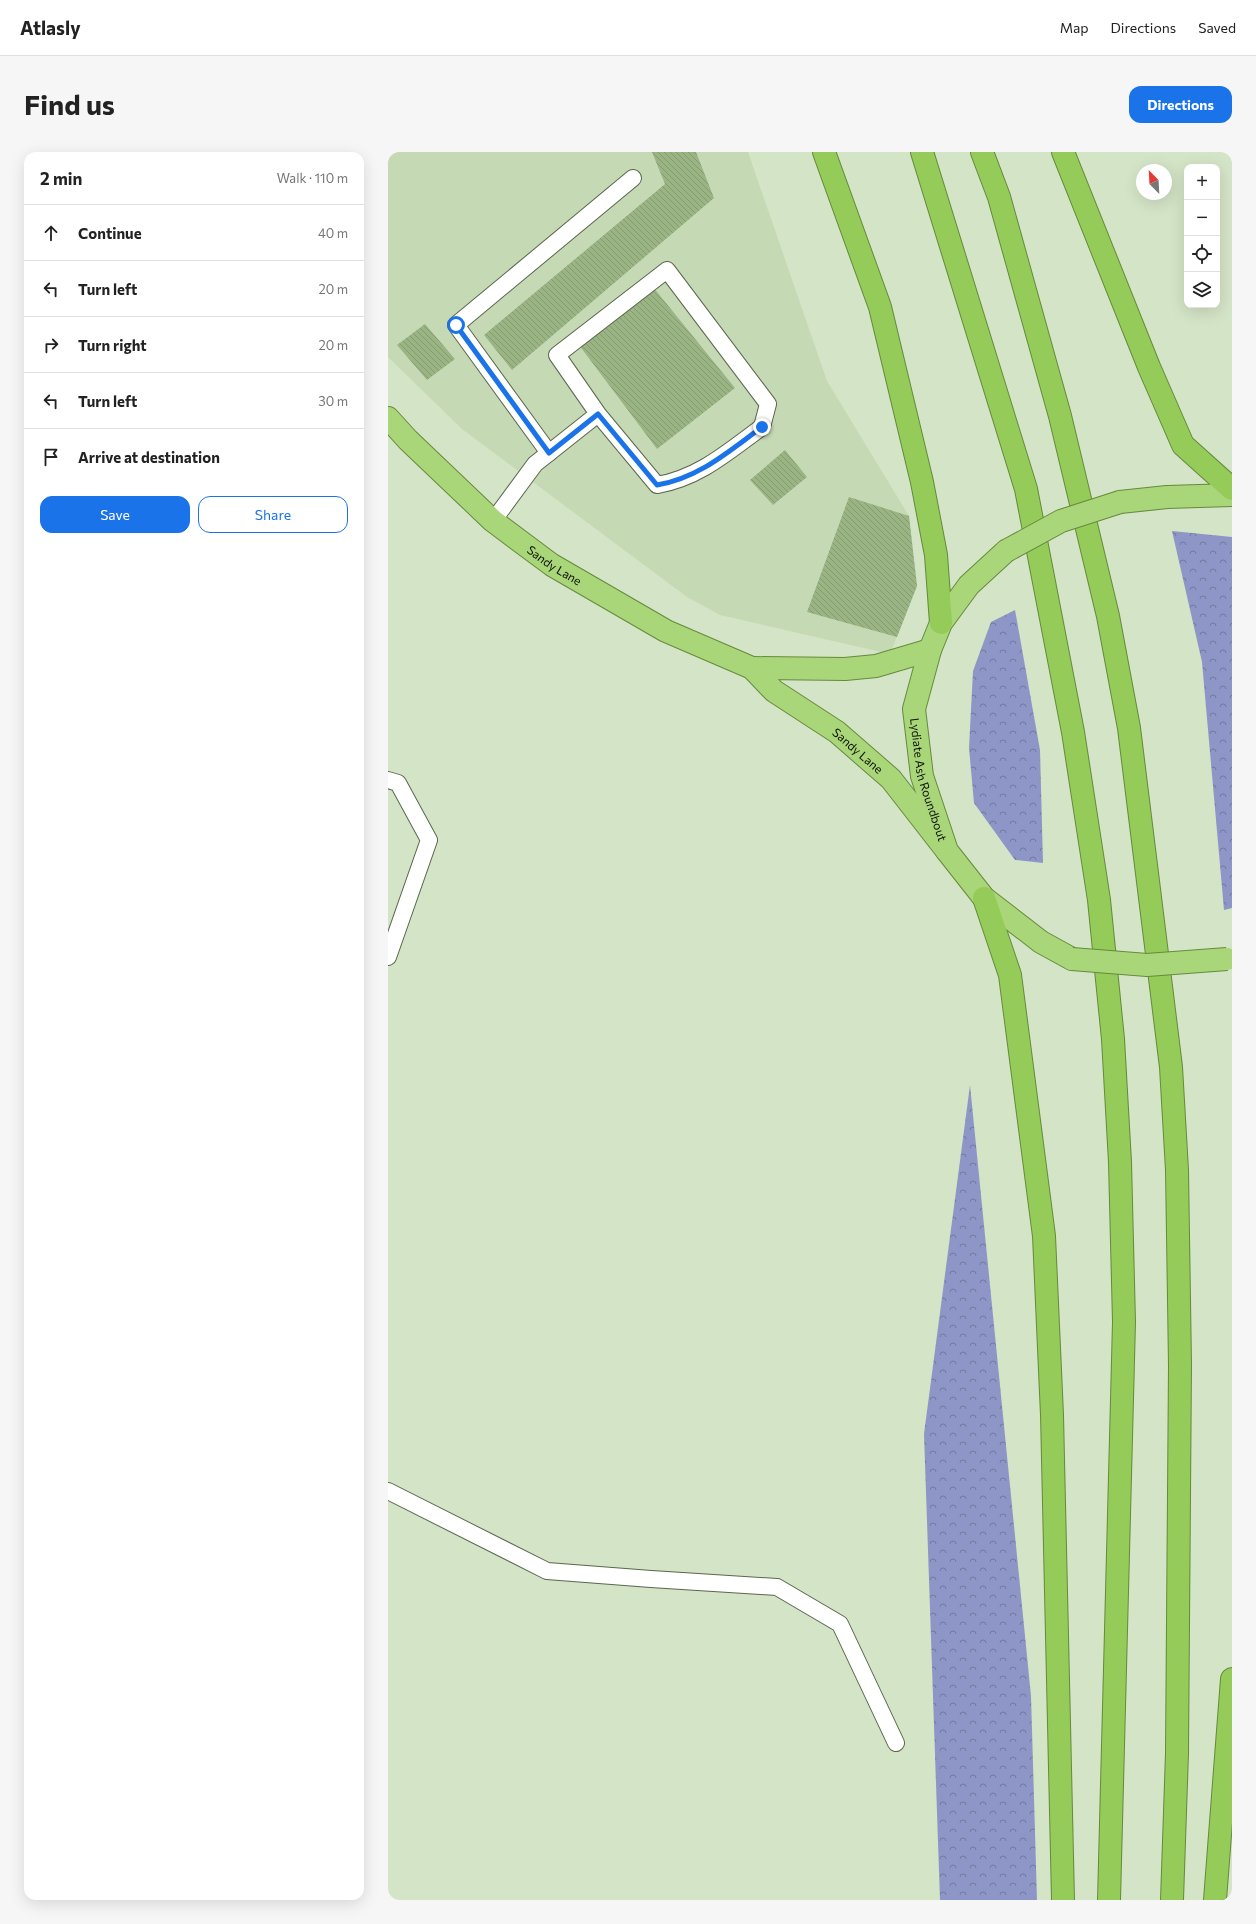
<!DOCTYPE html>
<meta charset="utf-8">
<style>
:root{--surface:#fff;--page:#f6f6f6;--text:#222;--muted:#767676;--line:#e0e0e0;--accent:#1a73e8}
body{margin:0;font-family:Commissioner,sans-serif;background:var(--page);color:var(--text)}
.controls{position:absolute;right:12px;top:12px;display:grid;overflow:hidden;border-radius:8px;box-shadow:0 4px 16px #0002}
.controls button{width:36px;height:36px;display:grid;place-items:center;padding:0;border:0;border-bottom:1px solid var(--line);background:var(--surface);color:var(--text);font:20px sans-serif}
.compass{position:absolute;left:748px;top:12px;width:36px;height:36px;border-radius:50%;background:var(--surface);box-shadow:0 4px 16px #0002;rotate:336deg}
.stop{position:absolute;width:12px;height:12px;margin:-9px;border:3px solid #1a73e8;border-radius:50%;background:#fff}
.stop.end{background:#1a73e8;border-color:#fff;box-shadow:0 1px 4px #0008}
.list{margin:0;padding:0;list-style:none}
h2{display:flex;justify-content:space-between;align-items:center;height:52px;margin:0;padding:0 16px;font-size:17px}
h2 small{font-size:13px;font-weight:400;color:var(--muted)}
.list li{display:grid;grid-template-columns:26px 1fr auto;gap:12px;align-items:center;box-sizing:border-box;height:56px;padding:0 16px;border-top:1px solid var(--line)}
.list b{display:block;font-size:15px;white-space:nowrap}
.list em{font-size:13px;font-style:normal;color:var(--muted)}
.actions{display:flex;gap:8px;padding:12px 16px}
.actions a{flex:1;padding:9px 0;border:1px solid var(--accent);border-radius:12px;text-align:center;font-size:14px;color:var(--accent)}
.actions .main{background:var(--accent);color:#fff}
.icon{flex:none;width:22px;height:22px;fill:none;stroke:currentColor;stroke-width:2;stroke-linecap:round;stroke-linejoin:round}
.map{position:relative;flex:none;width:844px;height:1748px;overflow:hidden;border-radius:12px}
header{display:flex;align-items:center;gap:24px;box-sizing:border-box;height:56px;padding:0 20px;background:var(--surface);border-bottom:1px solid var(--line)}
header strong{font-size:19px}
nav{display:flex;gap:22px;margin-inline-start:auto;font-size:14px}
.intro{display:flex;align-items:center;justify-content:space-between;box-sizing:border-box;height:96px;padding:0 24px}
h1{margin:0;font-size:28px}
.button{padding:10px 18px;border-radius:12px;background:var(--accent);color:#fff;font-size:14px;font-weight:700}
main{display:flex;gap:24px;padding:0 24px}
aside{flex:1;background:var(--surface);border-radius:12px;box-shadow:0 4px 16px #0002}
.map>svg:first-child{display:block}
.built{fill:#c6d9b5}
.forest{fill:url(#forest-crowns)}
.building{fill:url(#building-back-hatch)}
.lines{fill:none;stroke-linecap:round;stroke-linejoin:round}
.service-casing{stroke:#5a674d;stroke-width:18}
.trunk-casing{stroke:#658a3c;stroke-width:24}
.motorway-casing{stroke:#658a3c;stroke-width:24}
.service{stroke:#fff;stroke-width:16}
.trunk{stroke:#aad67a;stroke-width:22}
.motorway{stroke:#95cb59;stroke-width:22}
.trunk-bridge-casing{stroke:#658a3c;stroke-width:24;stroke-linecap:butt}
.trunk-bridge{stroke:#aad67a;stroke-width:22}
.route{stroke:#1a73e8;stroke-width:5}
.labels{text-anchor:middle;dominant-baseline:central;stroke-width:3;stroke-linejoin:round;paint-order:stroke}
.street-label{font-size:12px;fill:#0c1207;stroke:#e1f2d3}
</style>
<header>
<strong>Atlasly</strong>
<nav><a>Map</a><a>Directions</a><a>Saved</a></nav>
</header>
<div class="intro"><h1>Find us</h1><a class="button">Directions</a></div>
<main>
<aside>
<h2>2 min<small>Walk · 110 m</small></h2>
<ul class="list">
<li><svg class="icon" aria-label="ahead" viewBox="0 0 24 24"><path d="M12 20V5M6 11l6-6 6 6"/></svg><div><b>Continue</b></div><em>40 m</em></li>
<li><svg class="icon" aria-label="left" viewBox="0 0 24 24"><path d="M17 20v-9H6M10 6l-5 5 5 5"/></svg><div><b>Turn left</b></div><em>20 m</em></li>
<li><svg class="icon" aria-label="right" viewBox="0 0 24 24"><path d="M7 20v-9h11M14 6l5 5-5 5"/></svg><div><b>Turn right</b></div><em>20 m</em></li>
<li><svg class="icon" aria-label="left" viewBox="0 0 24 24"><path d="M17 20v-9H6M10 6l-5 5 5 5"/></svg><div><b>Turn left</b></div><em>30 m</em></li>
<li><svg class="icon" aria-label="arrive" viewBox="0 0 24 24"><path d="M6 21V4h12l-3 4 3 4H6"/></svg><div><b>Arrive at destination</b></div></li>
</ul>
<div class="actions"><a class="main">Save</a><a>Share</a></div>
</aside>
<div class="map">
<svg width="844" height="1748" viewBox="0 0 844 1748">
<defs>
<pattern id="forest-crowns" width="20" height="18" patternUnits="userSpaceOnUse"><rect width="20" height="18" fill="#8d96c6"/><path d="M2 6a3 3 0 1 1 6 0M12 15a3 3 0 1 1 6 0" fill="none" stroke="#72799f"/></pattern>
<pattern id="building-back-hatch" width="6" height="6" patternUnits="userSpaceOnUse"><rect width="6" height="6" fill="#9bb484"/><path d="M-1 5l2 2M0 0l6 6M5-1l2 2" fill="none" stroke="#849a70"/></pattern>
</defs>
<rect width="100%" height="100%" fill="#d4e4c6"/>
<path class="built" d="M0 0H360L439 229 521 364 529 434 502 502 332 463 299 445 74 277 0 205Z"/>
<g class="forest">
<path d="M784 379 844 385V756L836 758 814 510Z"/>
<path d="M627 458 652 598 655 711 627 708 586 651 581 596 585 519 603 470Z"/>
<path d="M582 933 643 1544 649 1748H552L536 1282Z"/>
</g>
<g class="building">
<path d="M264 0H308L326 46 124 218 96 183 277 32Z"/>
<path d="M265 135 347 236 269 297 191 193Z"/>
<path d="M37 172 67 207 39 228 9 193Z"/>
<path d="M397 298 419 325 385 353 362 328Z"/>
<path d="M461 345 521 364 529 434 509 485 419 460Z"/>
</g>
<g class="lines">
<g class="service-casing">
<g id="service">
<path d="M161 301 68 173 245 26"/>
<path d="M105 369 147 312 210 262 269 333C311 326 341 299 374 275L380 252 279 118 169 203 210 262"/>
<path d="M0 628 10 631 41 688 0 805"/>
<path d="M0 1339 159 1419 263 1427 389 1435 452 1472 508 1591"/>
</g>
</g>
<g class="trunk-casing">
<g id="trunk">
<path id="s1" d="M0 266 20 288 105 369 164 413 278 479 364 516 386 539 449 580 503 627 559 699"/>
<path d="M732 350 779 345 844 343"/>
<path id="s2" d="M618 399 581 433 553 471 542 498 526 557 534 624 559 699 596 746 653 790 684 807"/>
<path d="M364 516 457 517 488 514 542 498"/>
</g>
</g>
<g class="motorway-casing">
<g id="motorway">
<path d="M436 0 492 155 534 330 548 403 553 471"/>
<path d="M534 0 638 337 685 580 711 748 725 887 732 1010 736 1170 721 1748"/>
<path d="M594 0 611 45 672 264 720 464 741 576 783 915 789 1018 792 1213 789 1601 784 1748"/>
<path d="M675 0 761 215 795 293 844 337"/>
<path d="M596 746 622 823 656 1084 664 1263 675 1748"/>
<path d="M827 1748 844 1527"/>
</g>
</g>
<use href="#service" class="service"/>
<use href="#trunk" class="trunk"/>
<use href="#motorway" class="motorway"/>
<g class="trunk-bridge-casing">
<g id="trunk-bridge">
<path d="M618 399 673 369 732 350"/>
<path d="M684 807 759 813 839 807"/>
</g>
</g>
<use href="#trunk-bridge" class="trunk-bridge"/>
</g>
<g class="lines">
<path class="route" d="M68 173 161 301 210 262 269 333C311 326 341 299 374 275"/>
</g>
<g class="labels">
<g class="street-label">
<text stroke="none"><textPath href="#s1" startOffset="223">Sandy Lane</textPath></text>
<text stroke="none"><textPath href="#s1" startOffset="581">Sandy Lane</textPath></text>
<text stroke="none"><textPath href="#s2" startOffset="260">Lydiate Ash Roundbout</textPath></text>
</g>
</g>
</svg>
<div class="controls">
<button>+</button>
<button>−</button>
<button><svg class="icon" aria-label="locate" viewBox="0 0 24 24"><circle cx="12" cy="12" r="6"/><path d="M12 2v4M12 18v4M2 12h4M18 12h4"/></svg></button>
<button><svg class="icon" aria-label="layers" viewBox="0 0 24 24"><path d="M12 4l9 5-9 5-9-5zM3 14l9 5 9-5"/></svg></button>
</div>
<svg class="compass" viewBox="-18 -18 36 36"><path d="M0-13l5 13h-10z" fill="#e53935"/><path d="M0 13l5-13h-10z" fill="#767676"/></svg>
<div class="stop" style="left:68px;top:173px"></div>
<div class="stop end" style="left:374px;top:275px"></div>
</div>
</main>
